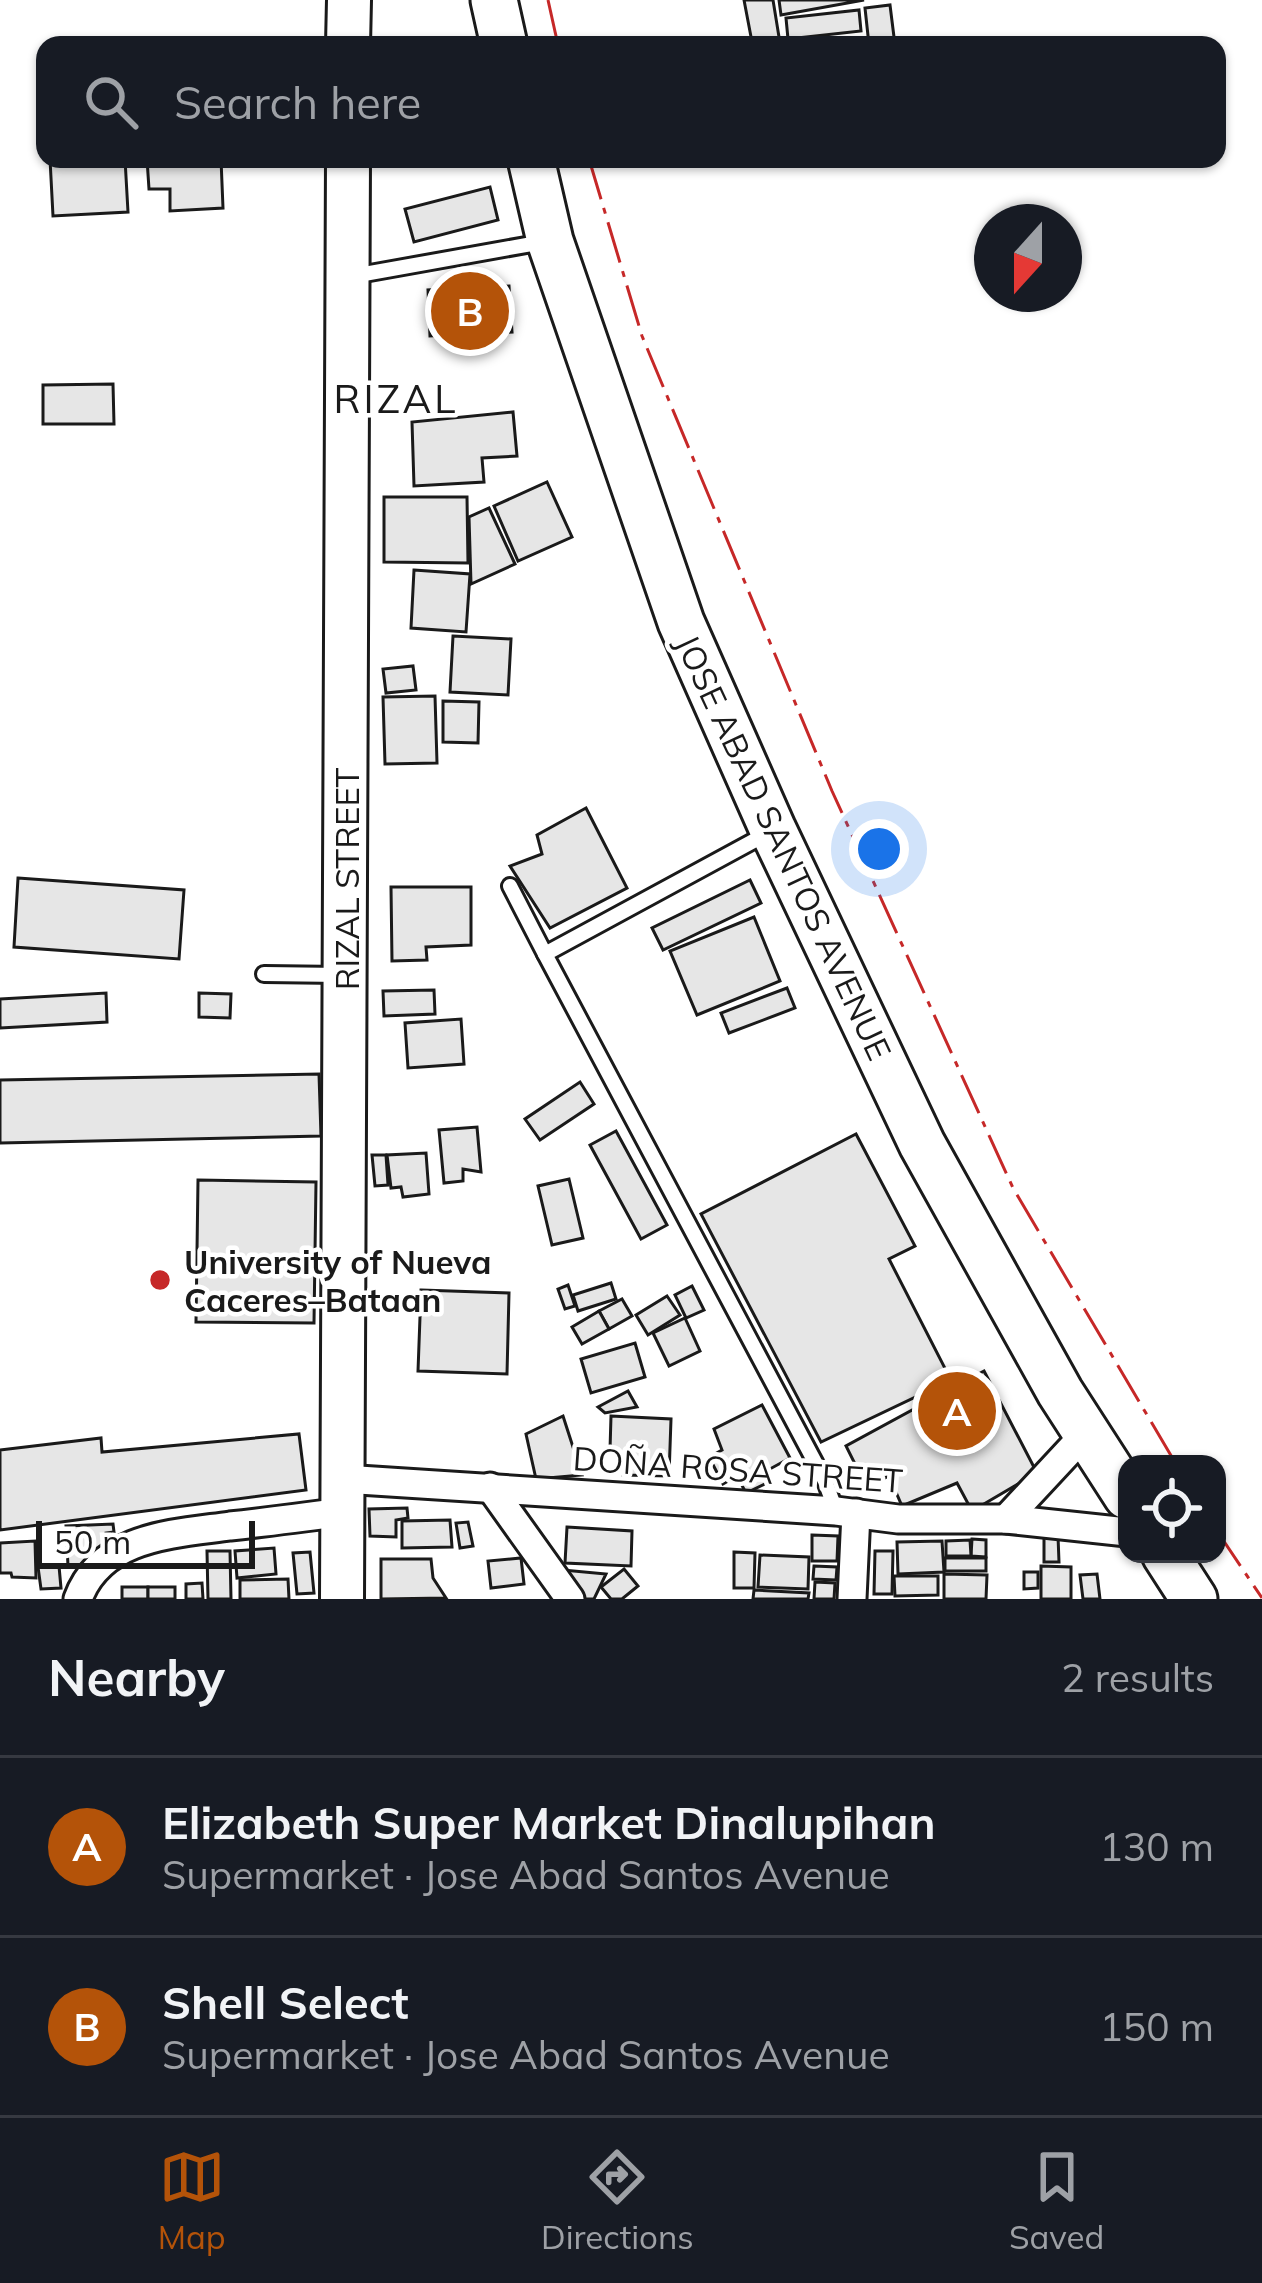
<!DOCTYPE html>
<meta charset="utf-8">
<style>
:root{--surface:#171b24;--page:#20242c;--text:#f1f3f6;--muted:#9ea1a6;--line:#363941;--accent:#b45309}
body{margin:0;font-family:Mulish,sans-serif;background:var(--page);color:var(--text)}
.controls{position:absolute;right:36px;bottom:36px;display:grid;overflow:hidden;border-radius:24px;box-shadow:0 3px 9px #0004}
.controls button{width:108px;height:108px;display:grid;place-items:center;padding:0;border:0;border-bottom:3px solid var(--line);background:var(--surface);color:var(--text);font:60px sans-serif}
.compass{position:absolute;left:974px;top:204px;width:108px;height:108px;border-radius:50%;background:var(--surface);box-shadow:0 3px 9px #0004;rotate:201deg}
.scale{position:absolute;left:36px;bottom:30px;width:219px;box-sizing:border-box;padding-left:12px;border:6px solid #1a1a1a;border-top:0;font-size:33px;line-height:42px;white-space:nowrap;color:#1a1a1a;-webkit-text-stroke:9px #fff;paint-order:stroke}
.you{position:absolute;left:879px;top:849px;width:42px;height:42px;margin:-30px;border:9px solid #fff;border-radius:50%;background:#1a73e8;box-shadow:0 0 0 18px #1a73e833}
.badge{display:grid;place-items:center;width:78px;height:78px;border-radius:50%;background:var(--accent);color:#fff;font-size:39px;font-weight:700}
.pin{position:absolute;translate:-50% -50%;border:6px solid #fff;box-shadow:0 3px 12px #0006}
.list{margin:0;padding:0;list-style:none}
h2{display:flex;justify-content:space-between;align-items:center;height:156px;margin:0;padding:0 48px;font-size:51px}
h2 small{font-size:39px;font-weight:400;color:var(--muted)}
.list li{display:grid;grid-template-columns:78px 1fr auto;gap:36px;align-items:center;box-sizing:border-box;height:180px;padding:0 48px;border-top:3px solid var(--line)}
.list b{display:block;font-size:45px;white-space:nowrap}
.list p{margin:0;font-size:39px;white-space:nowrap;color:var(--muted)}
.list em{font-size:39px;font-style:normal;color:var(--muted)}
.icon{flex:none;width:66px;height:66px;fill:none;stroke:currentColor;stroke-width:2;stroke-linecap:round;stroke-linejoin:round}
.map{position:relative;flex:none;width:1262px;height:1599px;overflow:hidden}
.search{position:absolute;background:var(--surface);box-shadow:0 3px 9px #0004;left:36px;right:36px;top:36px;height:132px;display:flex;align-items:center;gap:30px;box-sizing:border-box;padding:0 42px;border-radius:24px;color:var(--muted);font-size:45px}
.sheet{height:516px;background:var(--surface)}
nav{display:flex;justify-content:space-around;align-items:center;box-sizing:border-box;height:168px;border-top:3px solid var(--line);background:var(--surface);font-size:33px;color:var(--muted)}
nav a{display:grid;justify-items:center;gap:6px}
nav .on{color:var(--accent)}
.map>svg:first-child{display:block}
.building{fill:#e6e6e6;stroke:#1a1a1a;stroke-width:3}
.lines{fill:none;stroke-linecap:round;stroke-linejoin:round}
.service-casing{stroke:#1a1a1a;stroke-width:20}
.minor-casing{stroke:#1a1a1a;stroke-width:33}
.primary-casing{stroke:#1a1a1a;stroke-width:48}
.trunk-casing{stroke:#1a1a1a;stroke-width:51}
.service{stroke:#fff;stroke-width:14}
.minor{stroke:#fff;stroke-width:27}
.primary{stroke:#fff;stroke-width:42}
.trunk{stroke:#fff;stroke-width:45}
.power{stroke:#c62828;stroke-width:3;stroke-dasharray:42 9 6 9;stroke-linecap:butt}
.poi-dot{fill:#c62828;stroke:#fff;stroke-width:4.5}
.labels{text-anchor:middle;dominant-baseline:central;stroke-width:9;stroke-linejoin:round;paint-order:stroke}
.street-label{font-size:33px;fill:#1a1a1a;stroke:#fff}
.poi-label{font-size:33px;font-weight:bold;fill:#1a1a1a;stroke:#fff;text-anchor:start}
.quarter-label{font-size:39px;letter-spacing:3px;fill:#1a1a1a;stroke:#fff}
</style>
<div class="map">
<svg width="1262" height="1599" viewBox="0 0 1262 1599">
<rect width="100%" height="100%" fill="#fff"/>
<g class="building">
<path d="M744 0H773L779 37 752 42Z"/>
<path d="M779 0H864L781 15Z"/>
<path d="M890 5 895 45H869L865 8Z"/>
<path d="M859 10 861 31 788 39 786 18Z"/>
<path d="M50 159H125L128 212 53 216Z"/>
<path d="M147 159H221L223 208 170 211V189H149Z"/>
<path d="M490 187 498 220 414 242 405 209Z"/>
<path d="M509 286 512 332 430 336 428 290Z"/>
<path d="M113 384 114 424H43V385Z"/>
<path d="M513 412 517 456 482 458 484 482 414 486 412 422Z"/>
<path d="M547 482 572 537 518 561 494 506Z"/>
<path d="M384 497H467L468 563 384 562Z"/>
<path d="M489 508 515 564 471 584 469 517Z"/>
<path d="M414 570 470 574 466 632 411 628Z"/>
<path d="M453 636 511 639 508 695 450 692Z"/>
<path d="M413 666 416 690 386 693 383 669Z"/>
<path d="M435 696 437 763 385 764 383 697Z"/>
<path d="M443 701 479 702 478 743 443 742Z"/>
<path d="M586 808 627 888 550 928 510 866 542 854 537 835Z"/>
<path d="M18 878 184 890 179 959 14 947Z"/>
<path d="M750 880 761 903 663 950 652 928Z"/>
<path d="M391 887H471V945L426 947 427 960 392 961Z"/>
<path d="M754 917 780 981 697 1015 670 951Z"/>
<path d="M787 988 795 1008 729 1033 721 1013Z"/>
<path d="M434 990 435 1014 384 1016 383 991Z"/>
<path d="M106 993 107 1022 0 1028V999Z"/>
<path d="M199 993 231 994 230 1018 199 1017Z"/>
<path d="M461 1019 464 1064 408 1068 405 1023Z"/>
<path d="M319 1074 321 1136 0 1143V1080Z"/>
<path d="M580 1082 594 1104 540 1140 525 1119Z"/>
<path d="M477 1127 481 1172 463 1169V1181L444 1183 439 1130Z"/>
<path d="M616 1131 667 1225 641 1239 590 1145Z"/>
<path d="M856 1134 915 1246 889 1259 951 1380 821 1442 701 1214Z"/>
<path d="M426 1153 429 1194 403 1197 401 1187 391 1188 387 1155Z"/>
<path d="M372 1155H386L388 1185 375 1186Z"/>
<path d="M569 1179 583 1238 552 1245 538 1186Z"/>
<path d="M198 1180 316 1182 314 1323 196 1322Z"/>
<path d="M611 1283 616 1299 578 1311 573 1295Z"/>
<path d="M568 1285 575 1306 565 1309 558 1289Z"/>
<path d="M692 1286 704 1310 686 1318 675 1295Z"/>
<path d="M421 1290 509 1293 507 1374 418 1371Z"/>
<path d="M667 1296 680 1315 648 1335 636 1315Z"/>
<path d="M622 1299 632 1316 609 1329 599 1311Z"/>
<path d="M599 1311 609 1329 582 1344 572 1327Z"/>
<path d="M685 1318 700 1351 669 1366 653 1333Z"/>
<path d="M635 1343 645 1377 591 1393 581 1359Z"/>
<path d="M984 1371 1037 1473 972 1511 957 1483 902 1506 889 1476 866 1486 846 1446Z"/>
<path d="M628 1391 637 1407 605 1413 598 1407Z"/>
<path d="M762 1405 790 1458 768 1470 773 1480 746 1493 737 1476 723 1484 709 1457 722 1450 714 1429Z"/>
<path d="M563 1416 582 1475 536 1479 526 1434Z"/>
<path d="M611 1416 671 1419 669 1476 623 1475 620 1451 610 1450Z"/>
<path d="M299 1434 306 1490 0 1530V1450L101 1438 102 1452Z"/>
<path d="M407 1508 408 1518 396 1520V1537L370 1536 369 1509Z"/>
<path d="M450 1520 452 1547 402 1548V1521Z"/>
<path d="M468 1522 473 1546 460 1548 456 1523Z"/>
<path d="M113 1524 114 1532 106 1533 107 1550H90L92 1563 68 1566 66 1526Z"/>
<path d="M567 1527 632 1531 631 1566 565 1563Z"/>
<path d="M812 1535 838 1536 837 1561H812Z"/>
<path d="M1044 1536H1058L1059 1562H1044Z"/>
<path d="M972 1539 986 1540V1557L971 1556Z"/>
<path d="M970 1540 971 1556H946V1541Z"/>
<path d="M35 1541 36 1578 12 1577 11 1573H0V1543Z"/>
<path d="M942 1541 944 1572 898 1574 897 1542Z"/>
<path d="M274 1548 276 1574 237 1578 235 1551Z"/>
<path d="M207 1551H230L231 1599H208Z"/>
<path d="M875 1551H893L892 1594H874Z"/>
<path d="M310 1552 314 1593 297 1594 293 1553Z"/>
<path d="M734 1552 755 1553 754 1588H734Z"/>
<path d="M760 1555 809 1557 808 1589 758 1587Z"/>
<path d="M521 1558 524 1584 491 1588 488 1561Z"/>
<rect x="945" y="1558" width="41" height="13"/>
<path d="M381 1559H431L433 1578 446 1598 381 1599Z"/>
<path d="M59 1566 61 1588 41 1589 38 1567Z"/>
<path d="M814 1566 837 1567 836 1580 813 1579Z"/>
<path d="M1041 1566 1071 1567V1599H1041Z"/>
<path d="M624 1569 638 1586 622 1599H611L601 1587Z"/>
<path d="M563 1570 606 1574 594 1599H574Z"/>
<path d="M1024 1572H1038V1588L1024 1589Z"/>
<path d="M944 1574 987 1575 986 1599H944Z"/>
<path d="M1097 1574 1100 1599H1083L1080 1575Z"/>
<path d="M894 1576H938V1595L895 1596Z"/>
<path d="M288 1579 289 1599H240V1580Z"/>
<path d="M815 1582 835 1583 834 1599H814Z"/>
<path d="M202 1583 203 1599H186V1584Z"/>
<rect x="122" y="1587" width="26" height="12"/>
<rect x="148" y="1587" width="27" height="12"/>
<path d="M754 1590 809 1593 808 1599H753Z"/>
</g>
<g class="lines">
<g class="service-casing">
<g id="service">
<path d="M353 276 543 242"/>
<path d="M768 833 545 954 825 1481 836 1511"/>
<path d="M510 886 545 954"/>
<path d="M264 974 341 975"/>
</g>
</g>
<g class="minor-casing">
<g id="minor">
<path d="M343 1479 836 1511 898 1519H1006L1127 1532"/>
<path d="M490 1487 570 1599"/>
<path d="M1006 1519 1086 1433"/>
<path d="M78 1599C101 1536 173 1534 230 1526 267 1522 305 1517 342 1512"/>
<path d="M852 1599 856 1513"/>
</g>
</g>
<g class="primary-casing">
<g id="primary">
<path d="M348 45 349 0"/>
<path d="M342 1599 348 159"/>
</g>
</g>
<g class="trunk-casing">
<g id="trunk">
<path d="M494 0 504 45"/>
<path d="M531 159 550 241 681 622 773 830 922 1144 1060 1392 1127 1496"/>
<path d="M1165 1554 1194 1599"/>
</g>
</g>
<use href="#service" class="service"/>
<use href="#minor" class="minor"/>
<use href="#primary" class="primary"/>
<use href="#trunk" class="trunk"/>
<g class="power">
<path d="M548 0 558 45"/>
<path d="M589 159 642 336 832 791 1013 1188 1176 1464"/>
<path d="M1217 1531 1262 1598"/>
</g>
</g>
<circle class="poi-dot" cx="160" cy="1280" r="12"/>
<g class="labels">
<g class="street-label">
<text transform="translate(784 847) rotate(65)">JOSE ABAD SANTOS AVENUE</text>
<text transform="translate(346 879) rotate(-90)">RIZAL STREET</text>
<text transform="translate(738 1469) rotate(4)">DOÑA ROSA STREET</text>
</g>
<g class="poi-label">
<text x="184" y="1261">University of Nueva<tspan x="184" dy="38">Caceres–Bataan</tspan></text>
</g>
<g class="quarter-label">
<text x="396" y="398">RIZAL</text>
</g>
</g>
</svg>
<div class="controls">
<button><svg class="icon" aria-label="locate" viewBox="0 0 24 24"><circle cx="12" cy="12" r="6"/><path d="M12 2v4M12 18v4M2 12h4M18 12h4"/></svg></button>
</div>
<svg class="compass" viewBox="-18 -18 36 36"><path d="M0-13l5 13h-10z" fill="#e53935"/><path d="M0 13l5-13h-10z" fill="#9ea1a6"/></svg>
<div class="scale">50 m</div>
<div class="you"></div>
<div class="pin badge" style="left:957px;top:1411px">A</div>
<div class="pin badge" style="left:470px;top:311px">B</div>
<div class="search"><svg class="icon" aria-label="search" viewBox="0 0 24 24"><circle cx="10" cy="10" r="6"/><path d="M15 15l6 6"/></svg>Search here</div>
</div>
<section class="sheet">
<h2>Nearby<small>2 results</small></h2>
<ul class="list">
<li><span class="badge">A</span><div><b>Elizabeth Super Market Dinalupihan</b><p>Supermarket · Jose Abad Santos Avenue</p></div><em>130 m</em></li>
<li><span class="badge">B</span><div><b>Shell Select</b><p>Supermarket · Jose Abad Santos Avenue</p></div><em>150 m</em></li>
</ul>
</section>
<nav>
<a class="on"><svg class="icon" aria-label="map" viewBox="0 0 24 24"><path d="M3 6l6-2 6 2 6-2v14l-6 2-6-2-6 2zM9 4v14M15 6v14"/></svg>Map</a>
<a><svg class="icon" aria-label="directions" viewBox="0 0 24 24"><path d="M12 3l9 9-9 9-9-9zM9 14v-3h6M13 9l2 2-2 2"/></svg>Directions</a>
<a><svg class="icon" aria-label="saved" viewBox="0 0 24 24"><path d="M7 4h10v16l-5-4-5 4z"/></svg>Saved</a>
</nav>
